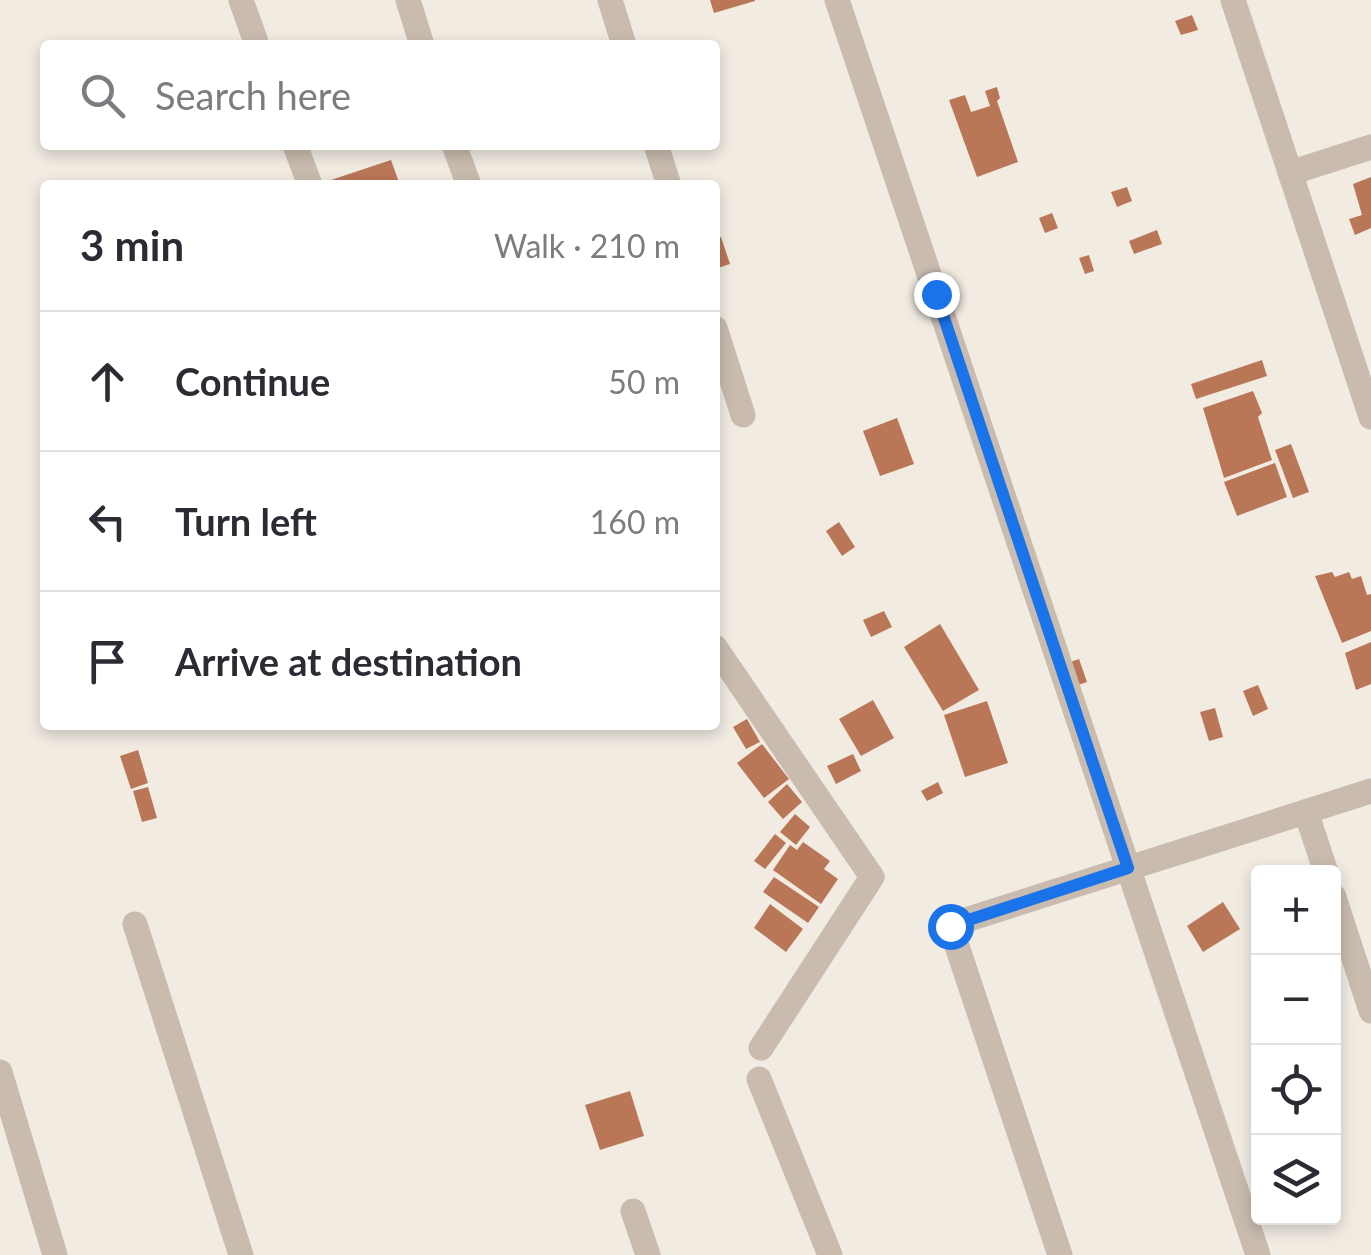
<!DOCTYPE html>
<meta charset="utf-8">
<style>
:root{--surface:#fff;--page:#f7f7f7;--text:#2b2b33;--muted:#7c7c81;--line:#e1e1e2}
body{margin:0;font-family:Lato,sans-serif;background:var(--page);color:var(--text)}
.controls{position:absolute;right:30px;bottom:30px;display:grid;overflow:hidden;border-radius:10px;box-shadow:0 5px 15px #0003}
.controls button{width:90px;height:90px;display:grid;place-items:center;padding:0;border:0;border-bottom:2px solid var(--line);background:var(--surface);color:var(--text);font:50px sans-serif}
.stop{position:absolute;width:30px;height:30px;margin:-22px;border:8px solid #1a73e8;border-radius:50%;background:#fff}
.stop.end{background:#1a73e8;border-color:#fff;box-shadow:0 2px 10px #0008}
.list{margin:0;padding:0;list-style:none}
h2{display:flex;justify-content:space-between;align-items:center;height:130px;margin:0;padding:0 40px;font-size:42px}
h2 small{font-size:32px;font-weight:400;color:var(--muted)}
.list li{display:grid;grid-template-columns:65px 1fr auto;gap:30px;align-items:center;box-sizing:border-box;height:140px;padding:0 40px;border-top:2px solid var(--line)}
.list b{display:block;font-size:38px;white-space:nowrap}
.list em{font-size:32px;font-style:normal;color:var(--muted)}
.icon{flex:none;width:55px;height:55px;fill:none;stroke:currentColor;stroke-width:2;stroke-linecap:round;stroke-linejoin:round}
.map{position:relative;flex:none;width:1371px;height:1255px;overflow:hidden}
.search{position:absolute;background:var(--surface);box-shadow:0 5px 15px #0003;left:40px;top:40px;width:680px;height:110px;display:flex;align-items:center;gap:25px;box-sizing:border-box;padding:0 35px;border-radius:10px;color:var(--muted);font-size:38px}
.panel{position:absolute;background:var(--surface);box-shadow:0 5px 15px #0003;left:40px;top:180px;width:680px;height:550px;border-radius:10px}
.map>svg:first-child{display:block}
.building{fill:#b97758}
.lines{fill:none;stroke-linecap:round;stroke-linejoin:round}
.minor{stroke:#c9bcaf;stroke-width:25}
.route{stroke:#1a73e8;stroke-width:12}
</style>
<div class="map">
<svg width="1371" height="1255" viewBox="0 0 1371 1255">
<rect width="100%" height="100%" fill="#f1ebe2"/>
<g class="building">
<path d="M710 0H755V1L714 13Z"/>
<path d="M1192 15 1198 30 1181 35 1175 21Z"/>
<path d="M997 87 1000 98 997 101 1018 162 977 177 949 100 965 95 971 112 990 106 985 91Z"/>
<path d="M391 160 400 185H319V184Z"/>
<path d="M1371 177V228L1355 235 1349 219 1362 215 1353 184Z"/>
<path d="M1127 187 1132 201 1117 207 1111 192Z"/>
<path d="M1052 213 1058 228 1045 233 1039 218Z"/>
<path d="M1157 230 1162 244 1134 254 1129 241Z"/>
<path d="M721 237 730 264 715 269V239Z"/>
<path d="M1089 255 1094 271 1085 274 1079 258Z"/>
<path d="M1262 360 1267 376 1196 399 1191 384Z"/>
<path d="M1253 391 1262 413 1258 417 1272 460 1224 478 1203 408Z"/>
<path d="M897 418 914 464 880 476 863 431Z"/>
<path d="M1291 444 1309 492 1293 498 1275 450Z"/>
<path d="M1275 463 1287 497 1237 516 1224 482Z"/>
<path d="M839 522 855 547 842 556 826 531Z"/>
<path d="M1332 572 1335 577 1349 572 1352 579 1361 576 1367 595 1371 594V631L1342 643 1315 576Z"/>
<path d="M884 611 892 627 871 637 863 620Z"/>
<path d="M940 624 979 690 943 711 904 647Z"/>
<path d="M1371 642V684L1356 690 1345 653Z"/>
<path d="M1079 659 1087 682 1072 687 1064 664Z"/>
<path d="M1258 685 1268 709 1253 716 1243 691Z"/>
<path d="M873 700 894 738 861 756 839 719Z"/>
<path d="M987 701 1008 763 965 777 944 715Z"/>
<path d="M1215 708 1223 737 1209 741 1200 712Z"/>
<path d="M747 719 760 742 746 749 733 727Z"/>
<path d="M762 744 789 779 764 798 737 763Z"/>
<path d="M138 750 148 783 131 789 120 756Z"/>
<path d="M853 754 861 771 836 784 827 766Z"/>
<path d="M938 782 943 793 927 801 921 791Z"/>
<path d="M787 784 802 802 783 819 768 802Z"/>
<path d="M148 787 157 818 142 822 133 791Z"/>
<path d="M795 814 810 827 796 845 780 832Z"/>
<path d="M775 834 786 843 765 869 754 861Z"/>
<path d="M803 842 830 861 824 869 838 879 821 904 773 870 790 845 797 850Z"/>
<path d="M774 877 819 907 808 923 763 892Z"/>
<path d="M1223 902 1240 929 1203 952 1187 926Z"/>
<path d="M770 904 803 929 786 952 754 928Z"/>
<path d="M630 1091 644 1136 600 1150 585 1105Z"/>
</g>
<g class="lines">
<g class="minor">
<path d="M241 0 257 45"/>
<path d="M408 0 422 45"/>
<path d="M610 0 624 45"/>
<path d="M837 0 1258 1255"/>
<path d="M1233 0 1371 417"/>
<path d="M295 145 310 185"/>
<path d="M454 145 469 185"/>
<path d="M656 145 669 185"/>
<path d="M1290 173 1371 147"/>
<path d="M715 328 743 415"/>
<path d="M715 647 872 877 761 1048"/>
<path d="M1306 812 1326 872"/>
<path d="M1334 897 1371 1011"/>
<path d="M135 924 241 1255"/>
<path d="M0 1072 55 1255"/>
<path d="M759 1079 830 1255"/>
<path d="M633 1211 648 1255"/>
<path d="M1060 1255 950 925 1371 791"/>
</g>
</g>
<g class="lines">
<path class="route" d="M936 294 1128 868 950 926"/>
</g>
</svg>
<div class="controls">
<button>+</button>
<button>−</button>
<button><svg class="icon" aria-label="locate" viewBox="0 0 24 24"><circle cx="12" cy="12" r="6"/><path d="M12 2v4M12 18v4M2 12h4M18 12h4"/></svg></button>
<button><svg class="icon" aria-label="layers" viewBox="0 0 24 24"><path d="M12 4l9 5-9 5-9-5zM3 14l9 5 9-5"/></svg></button>
</div>
<div class="stop" style="left:950px;top:926px"></div>
<div class="stop end" style="left:936px;top:294px"></div>
<div class="search"><svg class="icon" aria-label="search" viewBox="0 0 24 24"><circle cx="10" cy="10" r="6"/><path d="M15 15l6 6"/></svg>Search here</div>
<section class="panel">
<h2>3 min<small>Walk · 210 m</small></h2>
<ul class="list">
<li><svg class="icon" aria-label="ahead" viewBox="0 0 24 24"><path d="M12 20V5M6 11l6-6 6 6"/></svg><div><b>Continue</b></div><em>50 m</em></li>
<li><svg class="icon" aria-label="left" viewBox="0 0 24 24"><path d="M17 20v-9H6M10 6l-5 5 5 5"/></svg><div><b>Turn left</b></div><em>160 m</em></li>
<li><svg class="icon" aria-label="arrive" viewBox="0 0 24 24"><path d="M6 21V4h12l-3 4 3 4H6"/></svg><div><b>Arrive at destination</b></div></li>
</ul>
</section>
</div>
